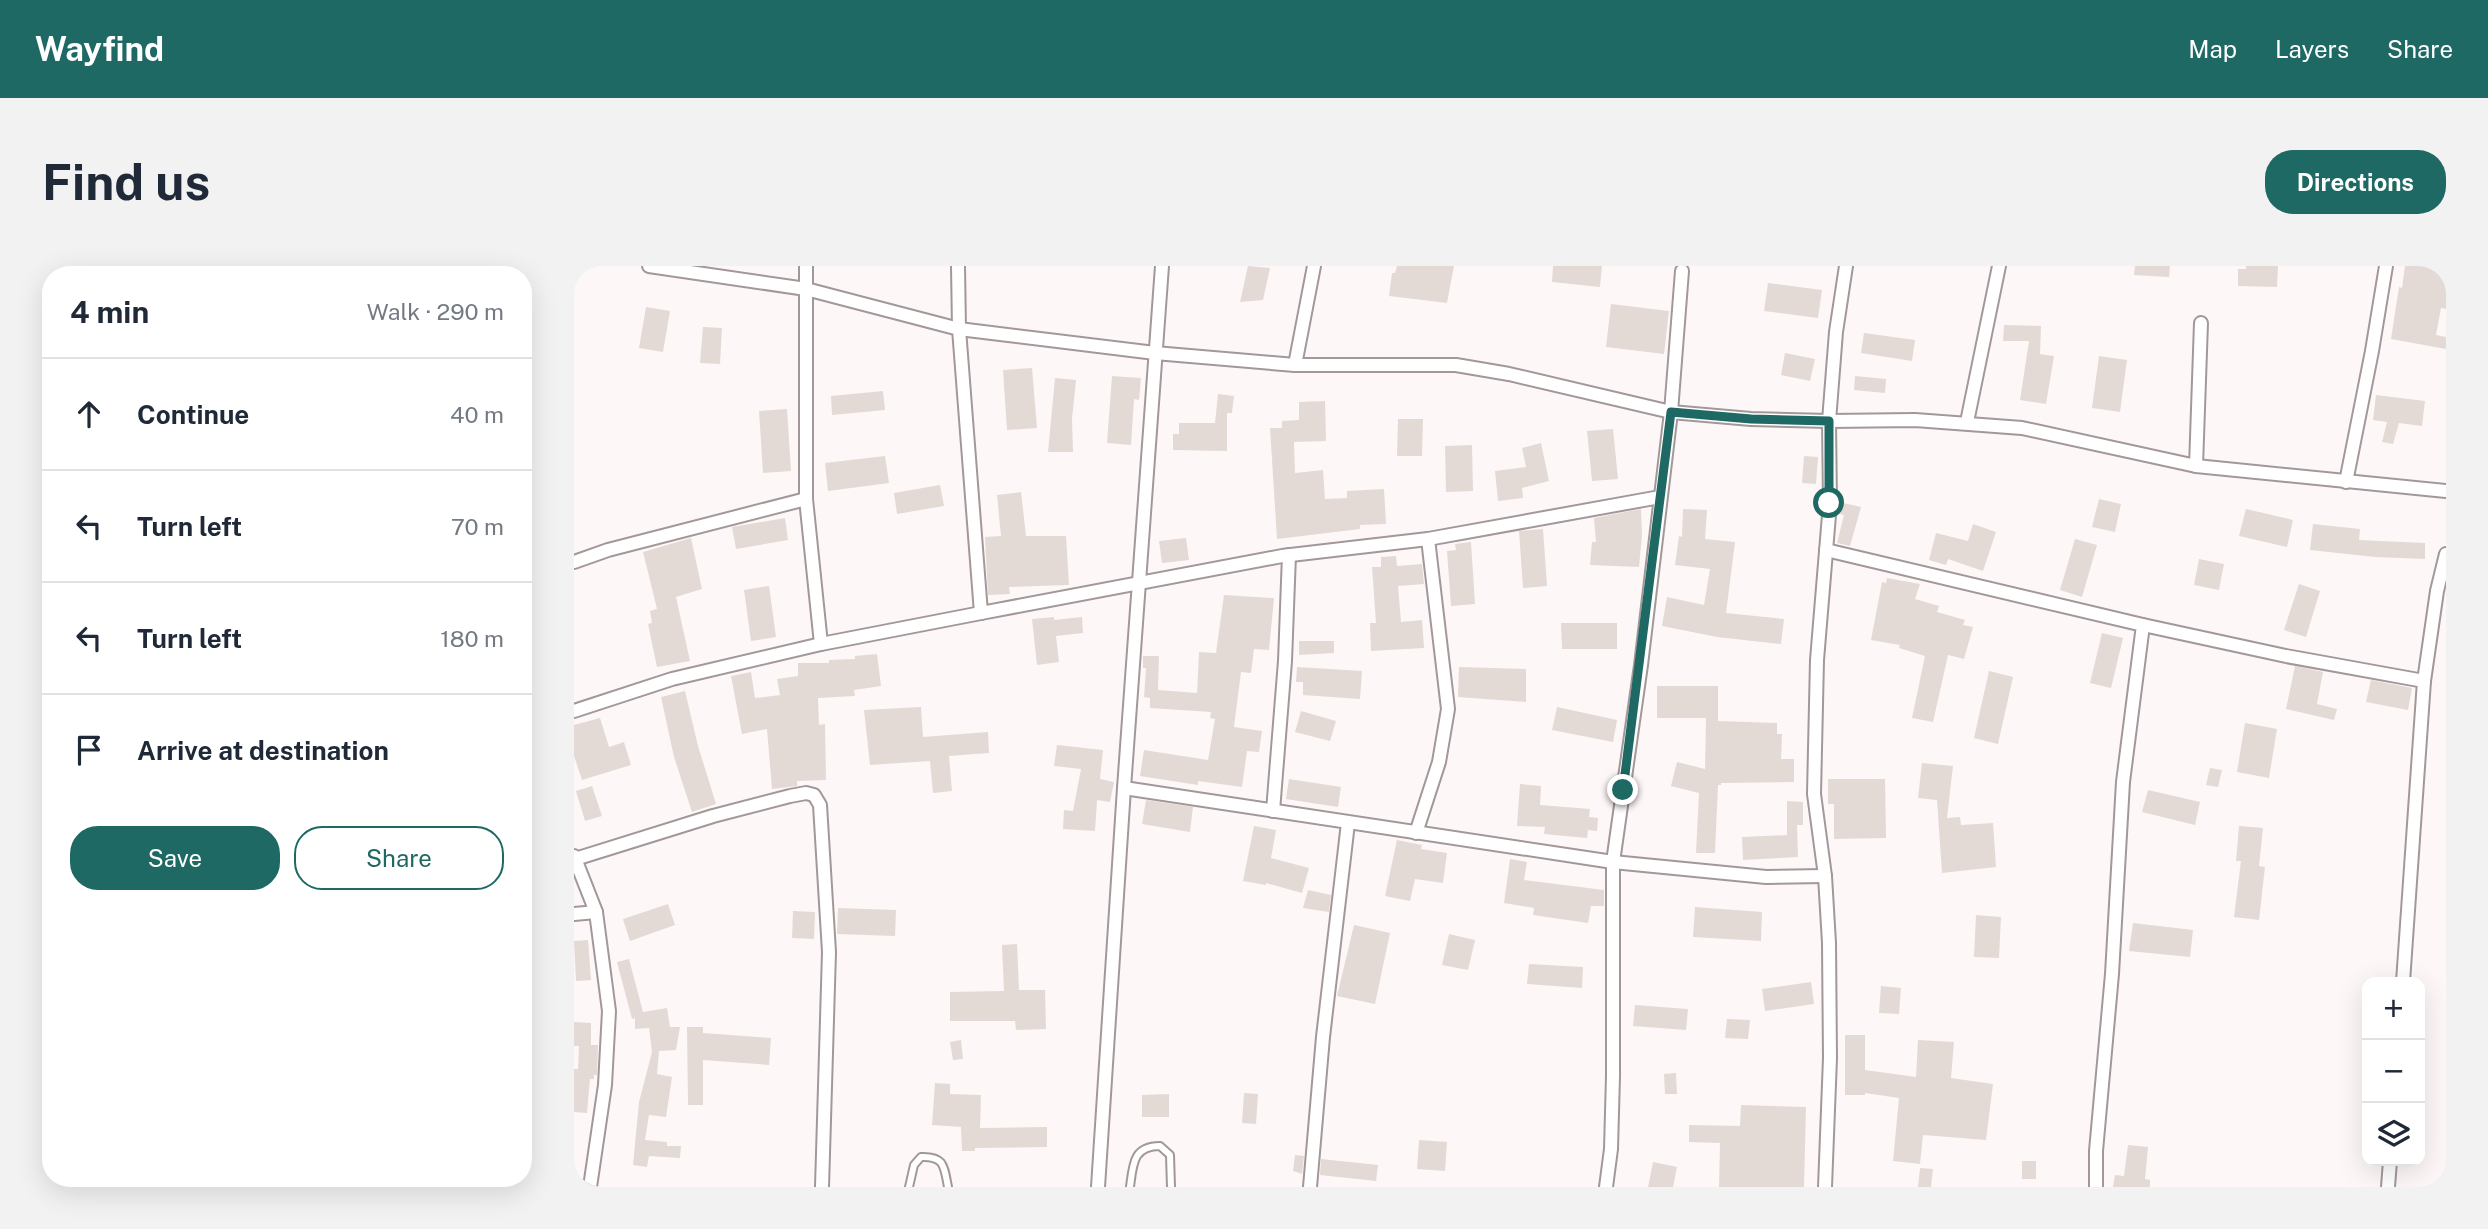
<!DOCTYPE html>
<meta charset="utf-8">
<style>
:root{--surface:#fff;--page:#f2f2f3;--text:#1f2937;--muted:#747a83;--line:#e0e1e3;--accent:#1e6963}
body{margin:0;font-family:"Public Sans",sans-serif;background:var(--page);color:var(--text)}
.controls{position:absolute;right:21px;bottom:21px;display:grid;overflow:hidden;border-radius:14px;box-shadow:0 7px 28px #0002}
.controls button{width:63px;height:63px;display:grid;place-items:center;padding:0;border:0;border-bottom:2px solid var(--line);background:var(--surface);color:var(--text);font:35px sans-serif}
.stop{position:absolute;width:21px;height:21px;margin:-16px;border:5px solid #1e6963;border-radius:50%;background:#fff}
.stop.end{background:#1e6963;border-color:#fff;box-shadow:0 2px 7px #0008}
.list{margin:0;padding:0;list-style:none}
h2{display:flex;justify-content:space-between;align-items:center;height:91px;margin:0;padding:0 28px;font-size:30px}
h2 small{font-size:23px;font-weight:400;color:var(--muted)}
.list li{display:grid;grid-template-columns:46px 1fr auto;gap:21px;align-items:center;box-sizing:border-box;height:112px;padding:0 28px;border-top:2px solid var(--line)}
.list b{display:block;font-size:26px;white-space:nowrap}
.list em{font-size:23px;font-style:normal;color:var(--muted)}
.actions{display:flex;gap:14px;padding:21px 28px}
.actions a{flex:1;padding:16px 0;border:2px solid var(--accent);border-radius:28px;text-align:center;font-size:24px;color:var(--accent)}
.actions .main{background:var(--accent);color:#fff}
.icon{flex:none;width:38px;height:38px;fill:none;stroke:currentColor;stroke-width:2;stroke-linecap:round;stroke-linejoin:round}
.map{position:relative;flex:none;width:1872px;height:921px;overflow:hidden;border-radius:28px}
header{display:flex;align-items:center;gap:42px;box-sizing:border-box;height:98px;padding:0 35px;background:var(--accent);color:#fff}
header strong{font-size:33px}
nav{display:flex;gap:38px;margin-inline-start:auto;font-size:24px}
.intro{display:flex;align-items:center;justify-content:space-between;box-sizing:border-box;height:168px;padding:0 42px}
h1{margin:0;font-size:49px}
.button{padding:18px 32px;border-radius:28px;background:var(--accent);color:#fff;font-size:24px;font-weight:700}
main{display:flex;gap:42px;padding:0 42px}
aside{flex:1;background:var(--surface);border-radius:28px;box-shadow:0 7px 28px #0002}
.map>svg:first-child{display:block}
.building{fill:#e3dad5}
.lines{fill:none;stroke-linecap:round;stroke-linejoin:round}
.lane-casing{stroke:#a39899;stroke-width:10}
.street-casing{stroke:#a39899;stroke-width:16}
.lane{stroke:#fff;stroke-width:6}
.street{stroke:#fff;stroke-width:12}
.route{stroke:#1e6963;stroke-width:9}
</style>
<header>
<strong>Wayfind</strong>
<nav><a>Map</a><a>Layers</a><a>Share</a></nav>
</header>
<div class="intro"><h1>Find us</h1><a class="button">Directions</a></div>
<main>
<aside>
<h2>4 min<small>Walk · 290 m</small></h2>
<ul class="list">
<li><svg class="icon" aria-label="ahead" viewBox="0 0 24 24"><path d="M12 20V5M6 11l6-6 6 6"/></svg><div><b>Continue</b></div><em>40 m</em></li>
<li><svg class="icon" aria-label="left" viewBox="0 0 24 24"><path d="M17 20v-9H6M10 6l-5 5 5 5"/></svg><div><b>Turn left</b></div><em>70 m</em></li>
<li><svg class="icon" aria-label="left" viewBox="0 0 24 24"><path d="M17 20v-9H6M10 6l-5 5 5 5"/></svg><div><b>Turn left</b></div><em>180 m</em></li>
<li><svg class="icon" aria-label="arrive" viewBox="0 0 24 24"><path d="M6 21V4h12l-3 4 3 4H6"/></svg><div><b>Arrive at destination</b></div></li>
</ul>
<div class="actions"><a class="main">Save</a><a>Share</a></div>
</aside>
<div class="map">
<svg width="1872" height="921" viewBox="0 0 1872 921">
<rect width="100%" height="100%" fill="#fef7f8"/>
<g class="building">
<path d="M674 0 696 2 689 34 666 36Z"/>
<path d="M823 0H880L873 37 815 30 818 7H821Z"/>
<path d="M979 0H1028L1026 21 978 16Z"/>
<path d="M1561 0H1596L1595 11 1560 9Z"/>
<path d="M1672 0H1704L1703 21 1664 20V3H1672Z"/>
<path d="M1831 0H1872V43L1867 42 1862 69 1872 71V83L1817 73 1825 21 1828 22Z"/>
<path d="M1194 17 1248 24 1244 52 1190 45Z"/>
<path d="M1037 38 1095 45 1090 88 1032 81Z"/>
<path d="M72 41 96 45 89 86 65 82Z"/>
<path d="M1430 59 1467 60 1466 88 1480 90 1472 138 1446 134 1455 75H1429Z"/>
<path d="M129 61 148 62 146 98 126 97Z"/>
<path d="M1290 67 1341 74 1338 95 1287 87Z"/>
<path d="M1211 87 1241 93 1236 115 1207 109Z"/>
<path d="M1525 90 1553 94 1546 146 1518 142Z"/>
<path d="M458 102 463 162 433 164 429 104Z"/>
<path d="M538 110 567 112 565 134 560 133 557 179 533 177Z"/>
<path d="M1281 110 1312 113 1311 127 1280 124Z"/>
<path d="M481 112 502 114 498 153 499 186H474Z"/>
<path d="M309 125 311 144 258 149 257 130Z"/>
<path d="M644 128 660 130 658 147H653V185L599 184V168H605V157H641Z"/>
<path d="M1802 129 1851 135 1848 160 1825 157 1819 178 1808 176 1813 156 1799 154Z"/>
<path d="M751 135 752 175 720 176 721 207 749 204 751 233 773 232V225L810 223 812 258 786 259V263L703 273 696 162H708V155L725 154V136Z"/>
<path d="M213 143 217 205 189 207 185 145Z"/>
<path d="M824 153H849L848 190H823Z"/>
<path d="M1039 163 1044 213 1018 215 1013 165Z"/>
<path d="M967 177 975 215 948 222 949 232 924 235 921 205 952 201 948 182Z"/>
<path d="M898 179 899 225 872 226 871 180Z"/>
<path d="M311 190 315 217 254 225 251 197Z"/>
<path d="M1230 190 1244 191 1242 218 1228 217Z"/>
<path d="M366 219 370 240 323 248 320 227Z"/>
<path d="M447 226 452 270H492L495 319 435 321 436 328 414 329 411 271 427 270 423 229Z"/>
<path d="M1525 233 1547 238 1541 266 1518 261Z"/>
<path d="M1269 237 1287 241 1276 280 1263 277 1270 249 1266 248Z"/>
<path d="M1067 243 1068 269 1065 301 1016 299 1018 276H1022L1020 252Z"/>
<path d="M1109 243 1133 244 1131 273 1161 276 1152 347 1210 353 1207 378 1143 371 1088 360 1093 331 1130 339 1136 303 1101 299 1105 270 1108 271Z"/>
<path d="M1672 243 1719 254 1713 281 1665 270Z"/>
<path d="M211 252 214 274 162 283 158 261Z"/>
<path d="M1399 258 1422 266 1409 305 1374 293 1372 299 1355 294 1362 267 1394 275Z"/>
<path d="M1739 258 1786 263 1785 274 1851 277V293L1801 291 1736 284Z"/>
<path d="M969 263 973 320 949 322 945 265Z"/>
<path d="M117 272 128 323 102 331 116 395 83 401 74 358 78 357 76 345 83 343 69 286Z"/>
<path d="M612 272 615 294 588 297 585 275Z"/>
<path d="M1501 273 1523 279 1508 331 1486 324Z"/>
<path d="M897 276 901 338 877 340 873 285 882 284 881 278Z"/>
<path d="M822 290 823 300 848 298 850 318 824 320 827 356 848 354 850 382 797 385 796 357H802L798 301H807V291Z"/>
<path d="M1625 293 1650 298 1645 324 1620 319Z"/>
<path d="M1313 312 1346 318 1341 333 1365 340 1363 346 1391 354 1389 359 1399 361 1390 393 1374 389 1359 456 1338 452 1351 390 1325 382 1326 379 1297 374 1308 316 1312 317Z"/>
<path d="M1725 318 1746 325 1732 371 1710 364Z"/>
<path d="M195 320 202 371 177 375 170 324Z"/>
<path d="M650 329 700 332 695 384 680 383 677 407 667 406 660 461 688 465 685 486 673 485 668 521 624 515V519L566 510 570 484 634 494 641 453 636 452 637 446 576 442V432L570 431 572 402H569V390H585L584 424 623 427 625 386 642 387Z"/>
<path d="M480 351V354L508 351 509 367 482 370 485 396 463 399 458 353Z"/>
<path d="M987 357H1043V383H988Z"/>
<path d="M1528 367 1549 372 1537 422 1516 417Z"/>
<path d="M725 375H760V387L725 389Z"/>
<path d="M303 388 307 420 280 424 281 430 244 432 245 459 251 458 252 514 223 515V520L198 523 193 463 168 468 157 410 177 406 181 432 206 429 203 413 224 410V397H255V394L281 393V390Z"/>
<path d="M1721 400 1749 406 1743 438 1763 443 1760 454 1712 443Z"/>
<path d="M723 401 788 405 786 433 729 429V416H722Z"/>
<path d="M885 401 952 403V436L884 431Z"/>
<path d="M1415 405 1439 411 1424 478 1400 472Z"/>
<path d="M1797 414 1838 422 1834 444 1792 436Z"/>
<path d="M1083 420H1144V455L1203 457V468H1208L1207 493H1220V516L1147 517V519H1144L1141 587H1122L1125 527 1097 520 1103 496 1131 503 1132 452H1083Z"/>
<path d="M111 425 124 480 142 538 118 546 100 491 87 431Z"/>
<path d="M347 441 349 471 414 466 415 487 375 490 378 525 359 527 356 495 296 499 290 444Z"/>
<path d="M983 441 1043 454 1039 476 978 464Z"/>
<path d="M727 445 762 455 756 475 721 466Z"/>
<path d="M26 452 35 481 50 476 57 499 8 514 0 490V459Z"/>
<path d="M1671 457 1703 463 1695 512 1663 506Z"/>
<path d="M483 479 529 484 526 513 540 516 536 536 523 534 521 565 489 563 490 544 499 545 507 503 480 500Z"/>
<path d="M1348 497 1379 500 1373 552 1386 551 1387 559 1419 557 1422 601 1368 607 1363 534 1344 532Z"/>
<path d="M1636 502 1648 504 1644 521 1632 519Z"/>
<path d="M715 513 767 521 764 541 712 533Z"/>
<path d="M1254 513H1311L1312 572 1260 573V538H1254Z"/>
<path d="M946 518 967 520 966 539 1016 543 1015 551 1024 552 1023 565 1014 564 1013 572 970 568 971 561 943 560Z"/>
<path d="M18 520 28 550 11 555 2 525Z"/>
<path d="M1574 524 1626 536 1621 559 1568 546Z"/>
<path d="M572 534 619 541 616 566 568 558Z"/>
<path d="M1213 535 1229 536V559H1223L1224 591 1169 594 1168 571 1213 569Z"/>
<path d="M680 560 702 564 697 592 735 602 728 627 692 617V619L669 615Z"/>
<path d="M1665 560 1689 562 1685 600 1691 601 1685 654 1660 651 1667 595H1662Z"/>
<path d="M823 574 848 579 847 583 873 587 869 617 841 613 836 635 811 630Z"/>
<path d="M936 593 953 596 950 614 1030 624V640H1017L1014 657 959 649 960 642 930 637Z"/>
<path d="M734 624 757 629 755 646 729 642Z"/>
<path d="M94 638 101 659 56 675 49 653Z"/>
<path d="M1121 641 1188 646 1187 675 1119 671Z"/>
<path d="M264 642 322 644 321 670 263 668Z"/>
<path d="M219 645 241 646 240 673 218 672Z"/>
<path d="M1402 649 1427 651 1425 692 1400 691Z"/>
<path d="M1559 657 1619 664 1616 691 1555 685Z"/>
<path d="M780 659 816 667 801 738 763 730Z"/>
<path d="M875 668 901 674 894 704 868 699Z"/>
<path d="M14 674 17 714 2 715 0 675Z"/>
<path d="M443 678 445 724H471L472 763 442 764 441 755H376V726L430 725 428 679Z"/>
<path d="M55 693 69 746 93 742 96 761H106L102 784 85 785 83 808 98 811 92 851 75 849 71 874 93 876V880H107L106 892 75 890 73 901 59 899 65 836 78 786 75 762 61 763V752L58 753 43 696Z"/>
<path d="M955 698 1009 701 1008 722 953 718Z"/>
<path d="M1237 716 1240 738 1191 745 1188 723Z"/>
<path d="M1307 720 1327 722 1325 748 1305 747Z"/>
<path d="M1061 739 1114 743 1112 764 1059 760Z"/>
<path d="M1153 753 1176 754 1174 773 1151 772Z"/>
<path d="M0 756 17 757V779H24L23 809H20V813H16L13 847 0 846V803H4L5 780H0Z"/>
<path d="M113 761H129V767L197 772 195 799 129 794V839H114Z"/>
<path d="M1271 769H1291V804L1342 811 1344 774 1380 776 1377 812 1419 818 1412 874 1349 869 1346 898 1319 895 1325 832 1291 827V829H1271Z"/>
<path d="M387 774 389 793 379 794 376 776Z"/>
<path d="M1102 807 1103 828H1091L1090 808Z"/>
<path d="M361 817 376 818V828L407 829 406 862 473 861V881L401 882V885H388L387 861 358 859Z"/>
<path d="M670 827 684 828 682 858 668 857Z"/>
<path d="M595 828V851H568V829Z"/>
<path d="M1167 839 1232 841 1230 921H1145L1146 877 1115 876V859L1166 860Z"/>
<path d="M845 874 873 876 871 905 843 903Z"/>
<path d="M1554 879 1574 881 1571 913 1576 914V921H1539L1541 909 1550 910Z"/>
<path d="M721 889 730 890 728 908 719 905Z"/>
<path d="M747 893 804 899 802 915 746 909Z"/>
<rect x="1448" y="895" width="14" height="18"/>
<path d="M1079 896 1103 901 1099 921H1074Z"/>
<path d="M1346 902 1359 903 1357 921H1344Z"/>
</g>
<g class="lines">
<g class="lane-casing">
<g id="lane">
<path d="M335 921 340 899 347 891C371 890 370 901 374 921"/>
<path d="M556 921C559 898 559 880 586 880L596 889 597 921"/>
</g>
</g>
<g class="street-casing">
<g id="street">
<path d="M75 0 232 23 385 63 581 87 721 99H882L935 108 1097 146 1108 5"/>
<path d="M232 0V233L247 378"/>
<path d="M384 0 385 63 407 347"/>
<path d="M721 99 740 0"/>
<path d="M1393 156 1425 0"/>
<path d="M1622 200 1627 57"/>
<path d="M1772 216 1798 85 1812 0"/>
<path d="M1252 284 1569 359 1549 516 1538 708 1522 885V921"/>
<path d="M0 296 34 284 232 233"/>
<path d="M1569 359 1712 390 1850 415"/>
<path d="M0 445 98 413 247 378 407 347 708 290 854 273 1086 231"/>
<path d="M550 522 1039 596 1192 611 1251 610"/>
<path d="M699 545 711 395 715 289"/>
<path d="M842 567 865 496 874 443 854 273"/>
<path d="M0 590 22 646 35 745 31 819 16 921"/>
<path d="M1 593 139 550 216 530 232 527 240 529 246 539 255 686 248 921"/>
<path d="M0 648 22 646"/>
<path d="M1829 716 1850 415 1863 325 1872 288"/>
<path d="M524 921 550 522 588 0"/>
<path d="M736 921 749 771 774 557"/>
<path d="M1032 921 1037 883 1039 810V596L1067 399 1097 146 1177 153 1255 155 1262 66 1272 0"/>
<path d="M1251 921 1256 792 1255 677 1251 610 1240 528 1243 394 1256 237 1255 155 1341 154 1448 162 1622 200 1872 225"/>
<path d="M1814 921 1816 895"/>
</g>
</g>
<use href="#lane" class="lane"/>
<use href="#street" class="street"/>
</g>
<g class="lines">
<path class="route" d="M1049 524 1097 146 1177 153 1255 155V237"/>
</g>
</svg>
<div class="controls">
<button>+</button>
<button>−</button>
<button><svg class="icon" aria-label="layers" viewBox="0 0 24 24"><path d="M12 4l9 5-9 5-9-5zM3 14l9 5 9-5"/></svg></button>
</div>
<div class="stop" style="left:1255px;top:237px"></div>
<div class="stop end" style="left:1049px;top:524px"></div>
</div>
</main>
